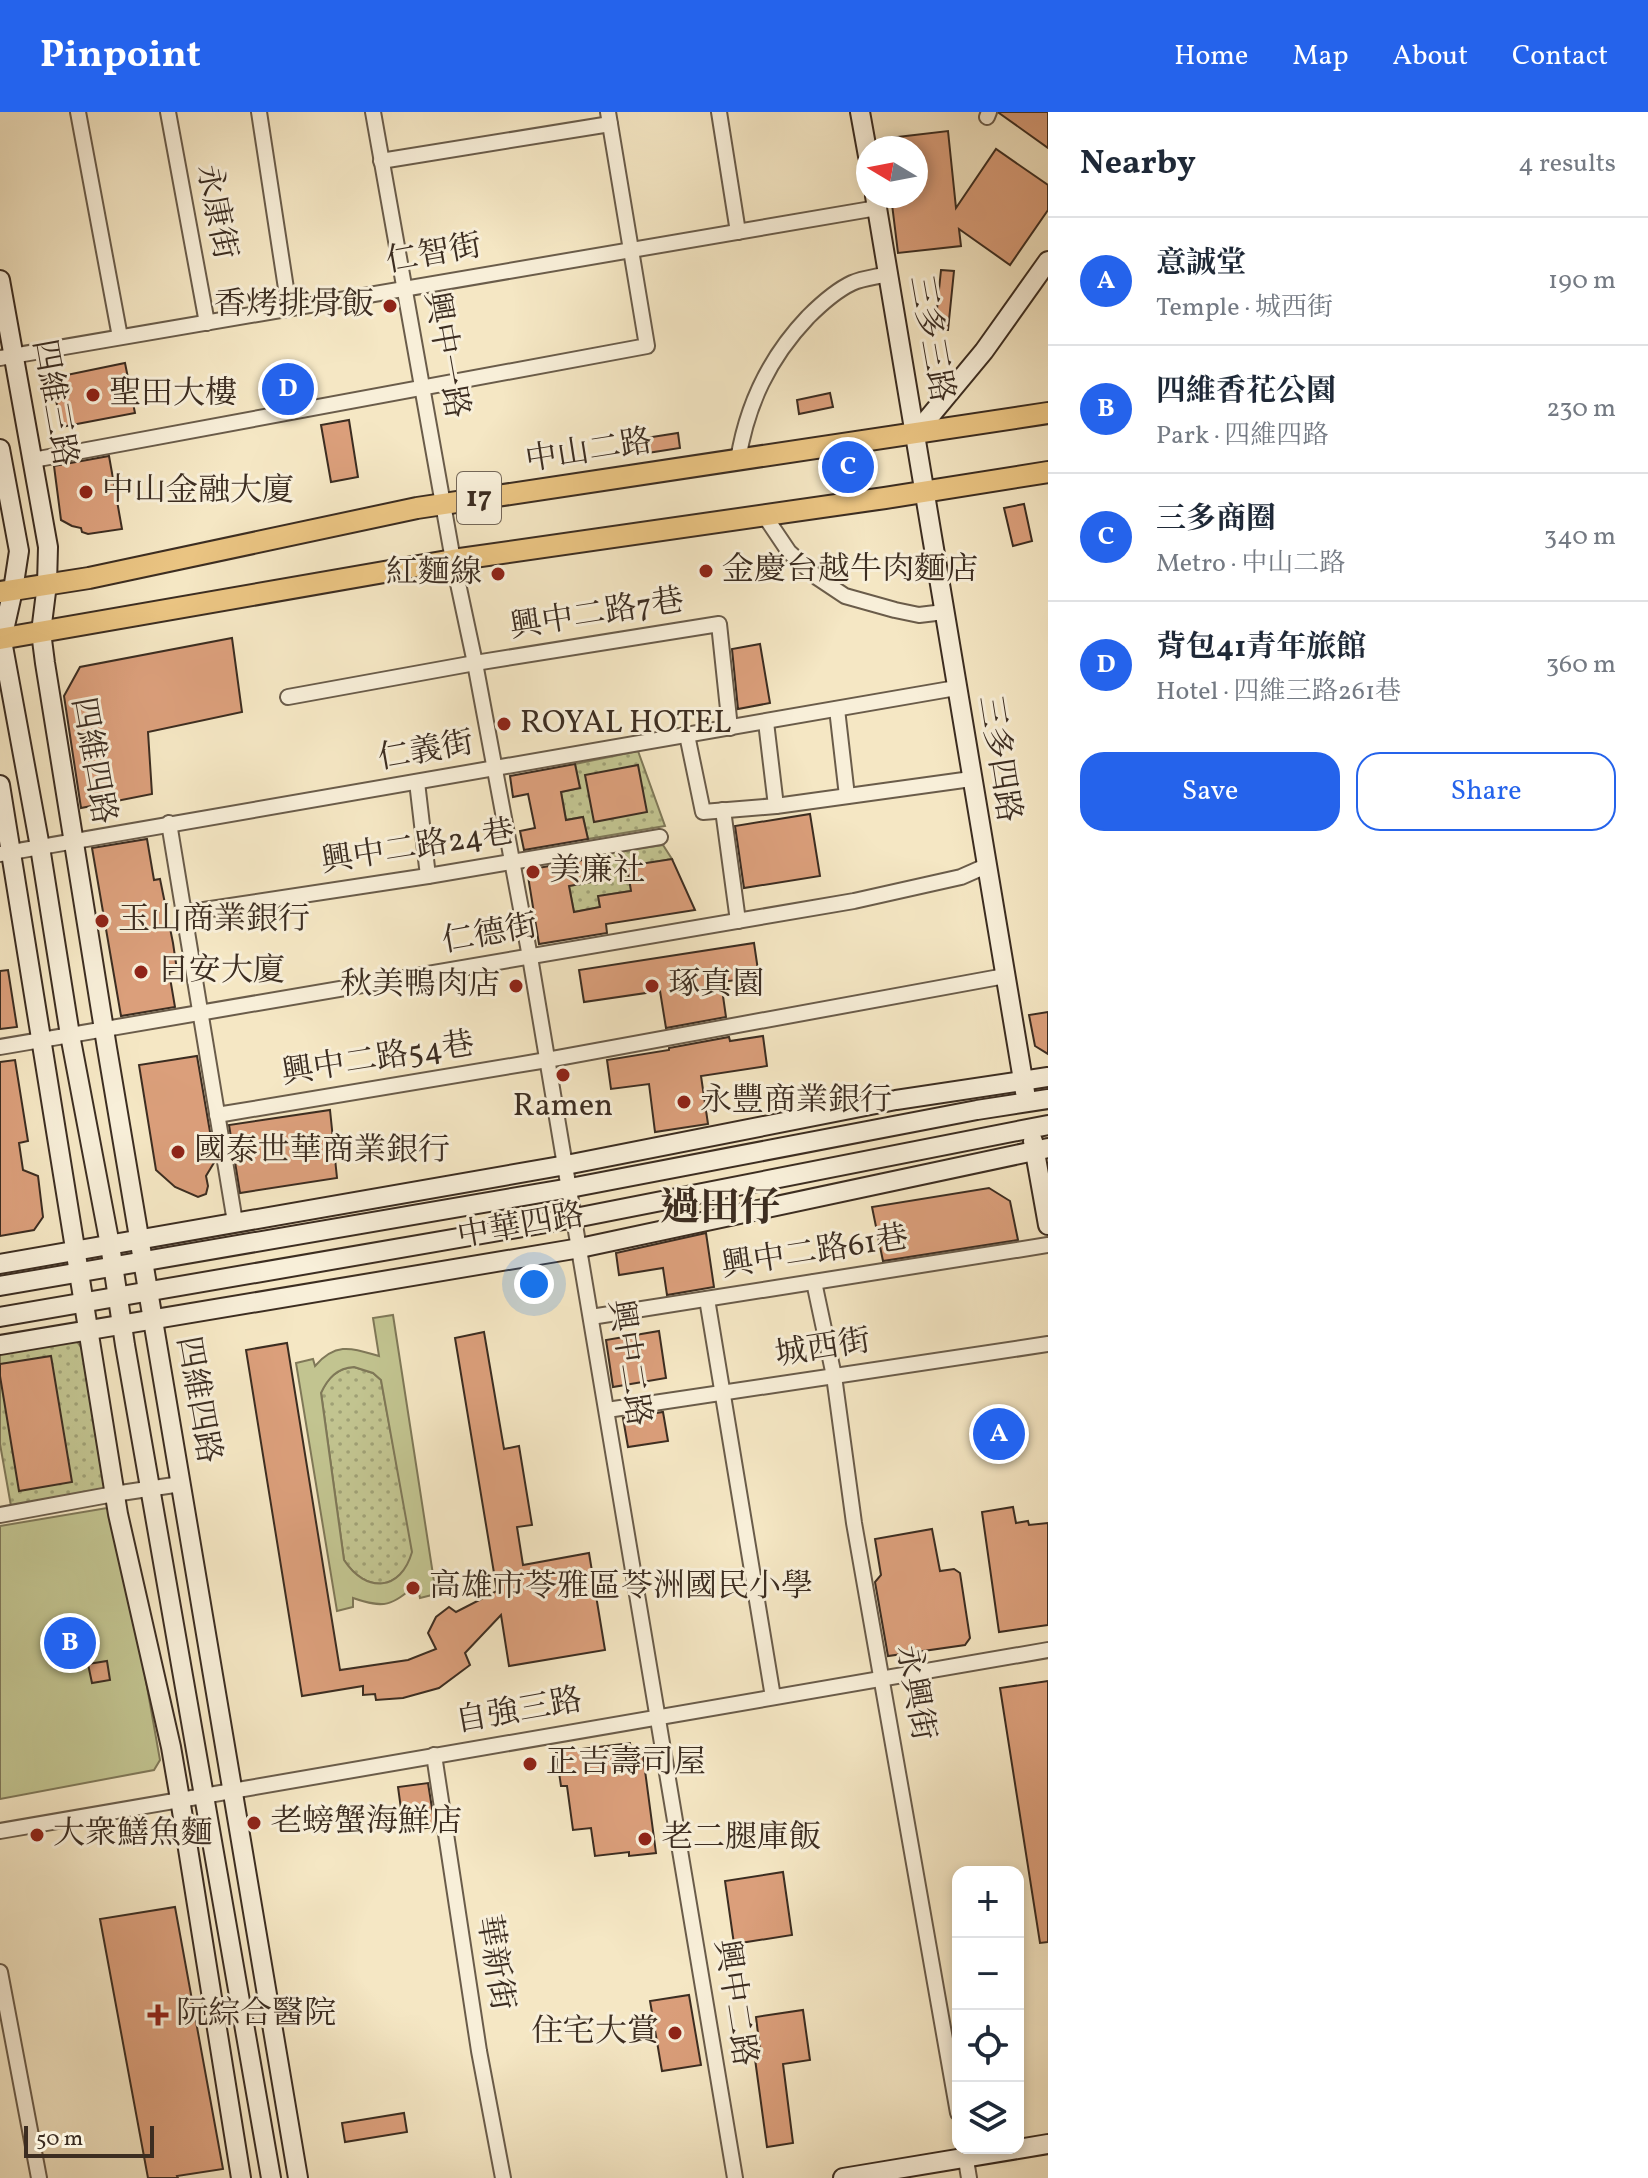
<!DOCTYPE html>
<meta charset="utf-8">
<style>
:root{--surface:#fff;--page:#f6f6f7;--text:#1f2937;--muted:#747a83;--line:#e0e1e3;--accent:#2563eb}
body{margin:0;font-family:Vollkorn,"Noto Serif TC",serif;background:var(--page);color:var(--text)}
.controls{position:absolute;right:24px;bottom:24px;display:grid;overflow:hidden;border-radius:16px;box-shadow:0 4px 12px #0003}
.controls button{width:72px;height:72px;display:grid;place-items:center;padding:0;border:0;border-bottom:2px solid var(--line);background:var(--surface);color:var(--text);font:40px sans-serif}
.compass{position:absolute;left:856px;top:24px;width:72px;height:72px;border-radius:50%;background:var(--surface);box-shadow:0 4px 12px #0003;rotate:280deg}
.scale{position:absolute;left:24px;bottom:20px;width:130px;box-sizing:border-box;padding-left:8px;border:4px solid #3c2d21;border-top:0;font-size:22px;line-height:28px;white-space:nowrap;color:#3c2d21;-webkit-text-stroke:6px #f8efd9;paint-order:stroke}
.you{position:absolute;left:534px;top:1172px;width:28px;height:28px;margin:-20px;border:6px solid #fff;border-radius:50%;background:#1a73e8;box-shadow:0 0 0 12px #1a73e833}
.badge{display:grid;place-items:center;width:52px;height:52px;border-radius:50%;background:var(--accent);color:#fff;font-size:26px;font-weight:700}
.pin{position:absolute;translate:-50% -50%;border:4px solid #fff;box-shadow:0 2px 8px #0006}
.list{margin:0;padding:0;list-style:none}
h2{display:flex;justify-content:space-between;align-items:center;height:104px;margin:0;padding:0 32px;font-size:34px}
h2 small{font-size:26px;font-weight:400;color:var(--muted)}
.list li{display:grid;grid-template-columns:52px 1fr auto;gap:24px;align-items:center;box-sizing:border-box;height:128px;padding:0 32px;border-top:2px solid var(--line)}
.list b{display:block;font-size:30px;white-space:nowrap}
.list p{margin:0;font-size:26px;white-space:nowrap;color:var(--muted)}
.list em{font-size:26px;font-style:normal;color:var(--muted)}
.actions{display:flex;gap:16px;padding:24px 32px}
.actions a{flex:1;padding:18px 0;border:2px solid var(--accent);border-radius:24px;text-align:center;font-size:28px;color:var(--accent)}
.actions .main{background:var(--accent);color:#fff}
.icon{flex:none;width:44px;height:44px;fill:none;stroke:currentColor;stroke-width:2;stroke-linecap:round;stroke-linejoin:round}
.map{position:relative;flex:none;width:1048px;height:2066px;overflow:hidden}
header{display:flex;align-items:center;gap:48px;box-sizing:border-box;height:112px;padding:0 40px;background:var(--accent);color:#fff}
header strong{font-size:38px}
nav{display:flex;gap:44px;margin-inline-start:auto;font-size:28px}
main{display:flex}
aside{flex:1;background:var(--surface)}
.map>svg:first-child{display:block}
.grass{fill:url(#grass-dots);stroke:#7f7858;stroke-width:2}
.park{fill:#c2c490;stroke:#7f7858;stroke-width:2;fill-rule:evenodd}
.building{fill:#db9f7b;stroke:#3c2d21;stroke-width:2}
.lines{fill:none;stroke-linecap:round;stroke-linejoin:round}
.street-casing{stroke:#6a5c4a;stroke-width:18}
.secondary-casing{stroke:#3c2d21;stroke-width:22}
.primary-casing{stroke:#3c2d21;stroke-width:24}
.street{stroke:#f8efd9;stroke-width:14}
.secondary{stroke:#f8efd9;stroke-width:18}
.primary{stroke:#eac482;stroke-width:20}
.poi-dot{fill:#8f2418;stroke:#f8efd9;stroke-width:3}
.labels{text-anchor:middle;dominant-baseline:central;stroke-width:6;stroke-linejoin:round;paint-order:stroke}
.shield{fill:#f8efd9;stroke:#746758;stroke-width:2}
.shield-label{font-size:30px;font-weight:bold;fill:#3c2d21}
.street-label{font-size:32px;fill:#3c2d21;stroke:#f8efd9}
.poi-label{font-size:32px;fill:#3c2d21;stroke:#f8efd9;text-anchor:start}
.district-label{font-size:40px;font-weight:bold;fill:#3c2d21;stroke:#f8efd9}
</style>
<header>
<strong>Pinpoint</strong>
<nav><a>Home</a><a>Map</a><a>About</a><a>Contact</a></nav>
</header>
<main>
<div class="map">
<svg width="1048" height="2066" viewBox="0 0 1048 2066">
<defs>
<pattern id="grass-dots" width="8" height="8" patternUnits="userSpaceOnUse" patternTransform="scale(2)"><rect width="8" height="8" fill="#c2c490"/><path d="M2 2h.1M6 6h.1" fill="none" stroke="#9fa075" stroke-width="1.8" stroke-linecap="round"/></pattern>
</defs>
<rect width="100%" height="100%" fill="#f5e7c4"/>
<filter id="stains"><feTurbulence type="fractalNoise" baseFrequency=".0025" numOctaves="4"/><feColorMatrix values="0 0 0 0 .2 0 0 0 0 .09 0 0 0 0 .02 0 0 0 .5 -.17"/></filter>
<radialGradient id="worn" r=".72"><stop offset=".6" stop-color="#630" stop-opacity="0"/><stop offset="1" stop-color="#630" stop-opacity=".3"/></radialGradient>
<g class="grass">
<path d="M638 639 665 714 588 727 583 705 566 708 561 680 580 676 575 652Z"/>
<path d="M663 733 672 747 627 754 630 772 641 771 642 777 599 784 600 795 574 800 569 774 597 769 593 743Z"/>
<path d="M69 1225 78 1231 85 1241 107 1379 11 1394 0 1332V1238Z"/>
<path d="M354 1255 373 1261 381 1268 413 1440C401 1479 366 1482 344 1448L321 1280C328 1266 337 1256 354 1255Z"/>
</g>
<g class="park">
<path d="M393 1203 436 1482 420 1486 417 1472C391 1494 385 1497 353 1486V1495L337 1499 296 1251 313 1247 315 1254C336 1230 351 1236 379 1244L373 1206ZM354 1255 373 1261 381 1268 412 1440C401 1479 366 1482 344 1448L321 1281C328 1266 337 1256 354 1255Z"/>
<path d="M107 1396 116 1400 160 1648 154 1658 0 1687V1414Z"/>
</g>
<g class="building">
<path d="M999 0H1048V36L999 1Z"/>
<path d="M948 19 956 96 996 37 1048 73V98L1010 153 959 117 961 134 898 141 891 84H916V36H882L881 27Z"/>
<path d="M941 158 954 159 948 218 935 217Z"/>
<path d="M125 251 135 301 61 315 52 266Z"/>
<path d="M830 281 833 295 799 302 797 288Z"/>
<path d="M349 308 358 365 331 370 321 313Z"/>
<path d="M678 321 680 336 641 342 639 327Z"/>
<path d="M109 344 122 417 88 422 82 420 81 416 72 414 61 408 54 354Z"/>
<path d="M1024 392 1032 429 1013 434 1004 396Z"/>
<path d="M232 526 242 600 148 620 152 682 81 696 64 584 80 555Z"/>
<path d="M760 532 770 591 738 597 732 537Z"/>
<path d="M575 652 580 676 561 680 566 708 583 705 588 727 524 738 520 719 535 716 528 682 513 685 510 664Z"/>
<path d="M638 653 647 700 594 710 585 663Z"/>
<path d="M810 702 820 764 744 776 735 714Z"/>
<path d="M147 727 154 768 160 767 173 831 177 858 169 860 175 895 121 904 92 736Z"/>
<path d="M594 746 597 769 569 774 574 800 600 795 598 784 631 779 627 754 672 747 695 798 606 812 607 821 539 832 527 758Z"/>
<path d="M754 831 759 865 721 870 726 905 666 916 660 879 584 890 579 858Z"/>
<path d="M8 858 17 915 0 917V859Z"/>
<path d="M1048 900V942L1035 934 1029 903Z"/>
<path d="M763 924 767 954 701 964 708 1012 655 1020 649 972 611 977 607 948 669 938V936L729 925 730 929Z"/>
<path d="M197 944 215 1049 206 1064 208 1074 206 1082 198 1085 175 1075 156 1058 139 953Z"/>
<path d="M15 948 28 1029 19 1031 23 1058 38 1064 43 1105 34 1118 0 1124V950Z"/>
<path d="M330 998 337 1066 240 1081 229 1013Z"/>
<path d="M989 1076 1010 1089 1018 1128 883 1149 872 1095Z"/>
<path d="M706 1121 714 1175 667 1183 663 1156 619 1163 616 1141Z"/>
<path d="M659 1219 666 1266 613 1275 606 1228Z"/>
<path d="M484 1220 504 1337 519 1334 532 1413 517 1415 523 1453 589 1441 605 1538 509 1554 501 1503 465 1541 470 1553 439 1576 403 1586 376 1588 375 1582 363 1583V1574L302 1584 246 1238 287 1231 340 1558 408 1548 436 1537 428 1521 436 1505 449 1495 456 1500 497 1479 455 1226Z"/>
<path d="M51 1244 72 1370 19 1379 0 1264V1252Z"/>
<path d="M663 1300 668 1329 628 1335 623 1306Z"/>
<path d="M1013 1395 1016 1411 1028 1409 1029 1413 1048 1411V1513L999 1520 982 1400Z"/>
<path d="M932 1417 940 1459 954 1457 960 1461 970 1526 965 1533 888 1544 875 1470 881 1463 875 1427Z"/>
<path d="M107 1549 110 1568 92 1571 88 1552Z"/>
<path d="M1048 1569V1830L1040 1831 1000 1576Z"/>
<path d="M630 1631 631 1637 642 1636 656 1741 629 1744V1740L595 1744 591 1716 573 1718 567 1674H561L556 1640Z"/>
<path d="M428 1671 435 1715 404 1719 398 1675Z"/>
<path d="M783 1760 792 1823 734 1832 725 1769Z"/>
<path d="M175 1795 223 2057 177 2064 178 2066H148L100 1807Z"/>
<path d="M689 1883 701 1953 662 1959 650 1889Z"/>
<path d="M803 1898 810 1948 783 1952 793 2031 767 2035 755 1947 761 1946 756 1905Z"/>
<path d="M404 2001 407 2020 345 2030 342 2011Z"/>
</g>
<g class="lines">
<g class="street-casing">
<g id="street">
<path d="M78 0 120 225"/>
<path d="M168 0 207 211"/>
<path d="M259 0 289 196"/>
<path d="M373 0 453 448 475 551 530 845 735 2066"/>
<path d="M719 0 738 120"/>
<path d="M987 5 989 0"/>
<path d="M381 49 610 12"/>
<path d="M0 246 877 96"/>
<path d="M33 348 647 234 608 0"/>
<path d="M738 348C747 292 769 246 808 205 821 192 835 179 852 171 863 166 877 165 888 162"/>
<path d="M764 403 789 440 818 466 845 484 895 498 919 503 944 500"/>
<path d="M288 585 475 551 719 512 730 616"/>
<path d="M837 597 847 684"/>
<path d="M766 610 776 694"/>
<path d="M687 623 703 700 776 694 971 667"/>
<path d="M417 670 428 764"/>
<path d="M723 698 738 809"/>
<path d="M169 711 235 1110"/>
<path d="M0 742 956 576"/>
<path d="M184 801 428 764 660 725"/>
<path d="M0 935 854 789 961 765 986 754"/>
<path d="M217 1003 547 948 1005 864"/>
<path d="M814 1170 834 1264 854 1411 958 2001"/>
<path d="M707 1187 773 1585"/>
<path d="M591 1205 1048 1133"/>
<path d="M607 1298 1048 1232"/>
<path d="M0 1403 114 1382 181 1372"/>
<path d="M434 1643 479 1939 503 2066"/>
<path d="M0 1719 1048 1538"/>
<path d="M0 1860 39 2066"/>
<path d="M964 2036 969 2066"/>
</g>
</g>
<g class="secondary-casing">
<g id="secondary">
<path d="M860 0 868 44"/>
<path d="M875 84 1025 980"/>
<path d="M0 168 48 435 47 472 41 520 45 551 107 936 298 2066"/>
<path d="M916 321 984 239 1048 149"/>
<path d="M0 337 19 439 13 478 2 527"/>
<path d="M0 518 40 735 70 923 110 1133 125 1233 271 2066"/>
<path d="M0 673 118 1402 171 1635 180 1687 241 2066"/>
<path d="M1033 1029 1048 1113"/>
<path d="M0 1152 566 1053 896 988 1048 965"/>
<path d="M0 1174 570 1076 977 998 1048 987"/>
<path d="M0 1205 575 1106 1048 1013"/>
<path d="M0 1233 580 1136 1048 1036"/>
<path d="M843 2066 1048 2032"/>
</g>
</g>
<g class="primary-casing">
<g id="primary">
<path d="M0 480 89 466 417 396 1048 301"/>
<path d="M0 527 453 448 885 386 1048 360"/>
</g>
</g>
<use href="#street" class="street"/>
<use href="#secondary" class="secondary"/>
<use href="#primary" class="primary"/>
</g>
<g class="poi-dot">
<circle cx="390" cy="194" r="8"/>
<circle cx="93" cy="283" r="8"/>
<circle cx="86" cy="380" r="8"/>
<circle cx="706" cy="459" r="8"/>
<circle cx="498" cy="462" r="8"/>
<circle cx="504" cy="612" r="8"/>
<circle cx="533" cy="760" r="8"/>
<circle cx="102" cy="809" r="8"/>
<circle cx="141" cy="860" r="8"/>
<circle cx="516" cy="874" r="8"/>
<circle cx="652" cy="874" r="8"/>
<circle cx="563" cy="963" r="8"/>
<circle cx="684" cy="990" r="8"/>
<circle cx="178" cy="1040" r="8"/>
<circle cx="413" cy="1476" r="8"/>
<circle cx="530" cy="1652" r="8"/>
<circle cx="254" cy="1711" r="8"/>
<circle cx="37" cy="1723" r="8"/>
<circle cx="645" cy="1727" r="8"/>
<path d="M154 1891h8v8h8v8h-8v8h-8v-8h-8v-8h8z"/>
<circle cx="675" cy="1921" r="8"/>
</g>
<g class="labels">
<rect class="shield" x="457" y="360" width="44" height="52" rx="6"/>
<g class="shield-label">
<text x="479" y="386">17</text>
</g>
<g class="street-label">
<text transform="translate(215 100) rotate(79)">永康街</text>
<text transform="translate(434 143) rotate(-10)">仁智街</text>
<text transform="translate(930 227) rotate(80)">三多三路</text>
<text transform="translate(445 243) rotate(80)">興中一路</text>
<text transform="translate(53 291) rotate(80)">四維三路</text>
<text transform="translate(589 340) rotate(-9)">中山二路</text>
<text transform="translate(597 503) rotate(-9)">興中二路7巷</text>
<text transform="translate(426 640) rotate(-10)">仁義街</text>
<text transform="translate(998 647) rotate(81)">三多四路</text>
<text transform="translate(92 649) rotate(80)">四維四路</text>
<text transform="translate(418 736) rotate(-9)">興中二路24巷</text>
<text transform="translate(490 823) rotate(-10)">仁德街</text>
<text transform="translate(378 948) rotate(-9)">興中二路54巷</text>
<text transform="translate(521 1115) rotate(-10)">中華四路</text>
<text transform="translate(815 1141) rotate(-9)">興中二路61巷</text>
<text transform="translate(823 1237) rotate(-9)">城西街</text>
<text transform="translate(628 1251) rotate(81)">興中二路</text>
<text transform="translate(197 1288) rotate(80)">四維四路</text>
<text transform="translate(914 1581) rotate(80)">永興街</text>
<text transform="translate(519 1600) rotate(-10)">自強三路</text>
<text transform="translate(494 1851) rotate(81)">華新街</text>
<text transform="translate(734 1891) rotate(81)">興中二路</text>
</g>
<g class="poi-label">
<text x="374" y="194" text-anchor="end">香烤排骨飯</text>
<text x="109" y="283">聖田大樓</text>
<text x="102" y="380">中山金融大廈</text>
<text x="722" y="459">金慶台越牛肉麵店</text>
<text x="482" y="462" text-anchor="end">紅麵線</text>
<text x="520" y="612">ROYAL HOTEL</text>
<text x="549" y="760">美廉社</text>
<text x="118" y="809">玉山商業銀行</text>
<text x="157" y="860">日安大廈</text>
<text x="500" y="874" text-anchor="end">秋美鴨肉店</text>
<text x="668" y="874">琢真園</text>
<text x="700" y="990">永豐商業銀行</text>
<text x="563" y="995" text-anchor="middle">Ramen</text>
<text x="194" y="1040">國泰世華商業銀行</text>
<text x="429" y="1476">高雄市苓雅區苓洲國民小學</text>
<text x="546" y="1652">正吉壽司屋</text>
<text x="270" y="1711">老螃蟹海鮮店</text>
<text x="53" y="1723">大衆鱔魚麵</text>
<text x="661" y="1727">老二腿庫飯</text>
<text x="176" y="1903">阮綜合醫院</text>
<text x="659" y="1921" text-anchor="end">住宅大賞</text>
</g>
<g class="district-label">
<text x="720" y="1098">過田仔</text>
</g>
</g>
<rect width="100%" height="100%" filter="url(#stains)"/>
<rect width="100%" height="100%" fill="url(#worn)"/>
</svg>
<div class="controls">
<button>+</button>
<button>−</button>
<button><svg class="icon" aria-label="locate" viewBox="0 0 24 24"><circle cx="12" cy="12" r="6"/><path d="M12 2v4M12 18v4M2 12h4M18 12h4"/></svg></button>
<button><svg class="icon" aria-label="layers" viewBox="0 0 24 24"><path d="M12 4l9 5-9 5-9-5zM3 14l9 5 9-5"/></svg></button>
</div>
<svg class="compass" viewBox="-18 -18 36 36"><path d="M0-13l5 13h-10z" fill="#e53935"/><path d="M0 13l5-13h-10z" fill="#747a83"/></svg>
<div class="scale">50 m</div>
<div class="you"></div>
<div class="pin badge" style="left:999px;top:1322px">A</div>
<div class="pin badge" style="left:70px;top:1531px">B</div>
<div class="pin badge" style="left:848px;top:355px">C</div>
<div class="pin badge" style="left:288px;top:277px">D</div>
</div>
<aside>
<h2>Nearby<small>4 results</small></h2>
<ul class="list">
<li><span class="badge">A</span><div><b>意誠堂</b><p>Temple · 城西街</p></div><em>190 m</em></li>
<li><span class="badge">B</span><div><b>四維香花公園</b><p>Park · 四維四路</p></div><em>230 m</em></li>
<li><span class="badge">C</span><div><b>三多商圈</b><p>Metro · 中山二路</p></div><em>340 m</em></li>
<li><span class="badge">D</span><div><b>背包41青年旅館</b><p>Hotel · 四維三路261巷</p></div><em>360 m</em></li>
</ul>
<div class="actions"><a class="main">Save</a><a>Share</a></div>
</aside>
</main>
